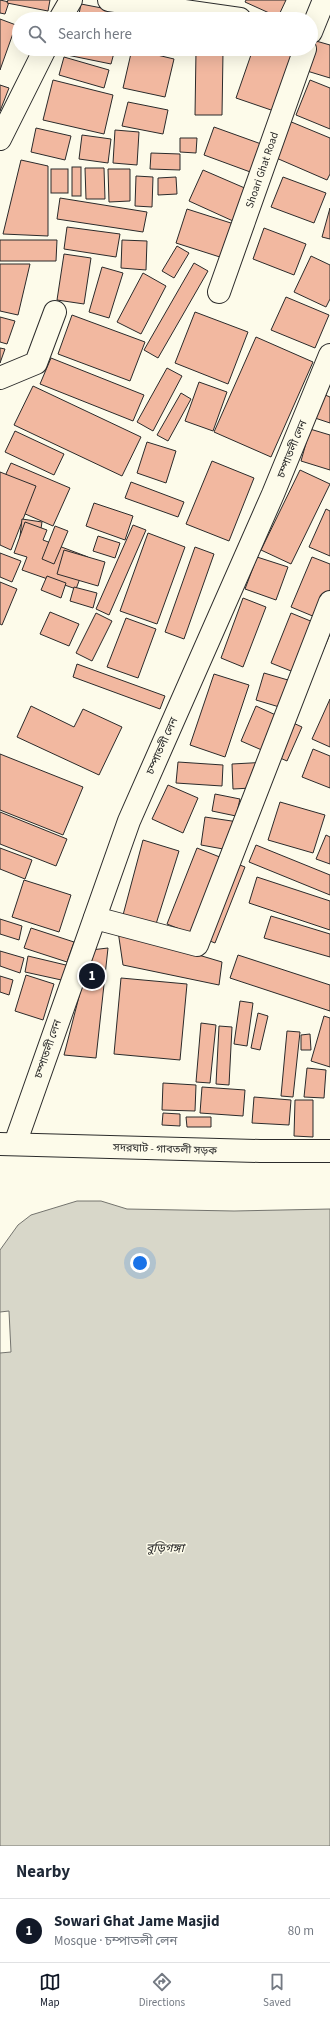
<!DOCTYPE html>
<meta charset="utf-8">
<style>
:root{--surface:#fff;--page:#f6f6f7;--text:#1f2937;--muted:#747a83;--line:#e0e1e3;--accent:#111827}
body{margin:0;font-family:"Source Sans 3","Noto Sans Bengali",sans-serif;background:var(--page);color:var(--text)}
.you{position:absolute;left:140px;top:1263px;width:14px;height:14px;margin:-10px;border:3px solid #fff;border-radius:50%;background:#1a73e8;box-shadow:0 0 0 6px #1a73e833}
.badge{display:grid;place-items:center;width:26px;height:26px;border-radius:50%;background:var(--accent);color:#fff;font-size:13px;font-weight:700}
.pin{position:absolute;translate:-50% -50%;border:2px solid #fff;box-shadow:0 1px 4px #0006}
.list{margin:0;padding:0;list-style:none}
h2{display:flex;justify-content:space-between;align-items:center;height:52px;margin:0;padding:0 16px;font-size:17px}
h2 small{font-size:13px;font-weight:400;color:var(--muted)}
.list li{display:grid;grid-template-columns:26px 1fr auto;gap:12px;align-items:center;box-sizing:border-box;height:64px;padding:0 16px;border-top:1px solid var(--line)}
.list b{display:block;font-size:15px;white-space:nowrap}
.list p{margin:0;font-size:13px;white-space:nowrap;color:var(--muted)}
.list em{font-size:13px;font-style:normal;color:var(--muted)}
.icon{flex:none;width:22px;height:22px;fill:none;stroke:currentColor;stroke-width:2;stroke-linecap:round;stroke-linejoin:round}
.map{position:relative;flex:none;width:330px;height:1846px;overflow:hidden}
.search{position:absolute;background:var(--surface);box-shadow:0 4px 16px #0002;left:12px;right:12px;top:12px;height:44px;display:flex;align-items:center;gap:10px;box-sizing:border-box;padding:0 14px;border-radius:22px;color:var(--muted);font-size:15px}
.sheet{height:116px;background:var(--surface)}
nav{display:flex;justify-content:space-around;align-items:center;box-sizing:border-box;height:56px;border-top:1px solid var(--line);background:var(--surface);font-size:11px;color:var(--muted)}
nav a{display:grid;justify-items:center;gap:2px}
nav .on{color:var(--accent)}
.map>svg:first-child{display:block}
.water{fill:#d8d7c9;stroke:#74746e}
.pier{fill:#fdfbea;stroke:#74746e}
.building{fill:#f2b8a0;stroke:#2b2b2b}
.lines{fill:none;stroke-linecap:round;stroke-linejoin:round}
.street-casing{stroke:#2b2b2b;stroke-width:24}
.highway-casing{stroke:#2b2b2b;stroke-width:24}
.street{stroke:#fdfbea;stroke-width:22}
.highway{stroke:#fdfbea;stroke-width:22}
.labels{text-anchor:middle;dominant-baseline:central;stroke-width:3;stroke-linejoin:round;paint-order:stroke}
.street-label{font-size:11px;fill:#2b2b2b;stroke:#fdfbea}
.water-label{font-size:12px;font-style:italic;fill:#2b2b2b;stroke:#fdfbea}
</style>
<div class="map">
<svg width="330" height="1846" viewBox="0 0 330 1846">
<rect width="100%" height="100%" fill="#fdfbea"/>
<path class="water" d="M77 1201H101L127 1209 234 1211 330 1209V1846H0V1250L18 1225 31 1215Z"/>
<path class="pier" d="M9 1311 11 1352 0 1353V1312Z"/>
<g class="building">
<path d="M0 0 9 2 5 14 0 13Z"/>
<path d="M8 0H50L48 11 7 3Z"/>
<path d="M246 0H286L278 17 245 2Z"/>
<path d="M81 4 159 19H78Z"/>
<path d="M0 19 16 25 0 70Z"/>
<path d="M316 41 330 45V78L307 71Z"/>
<path d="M69 49H115L111 64 67 55Z"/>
<path d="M132 49 174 59 165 97 123 88Z"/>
<path d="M171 49H189V52Z"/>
<path d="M253 49H295L274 111 236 98Z"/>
<path d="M196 51 223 52 222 115H195Z"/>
<path d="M64 57 109 70 104 88 59 75Z"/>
<path d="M53 80 113 95 104 134 43 120Z"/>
<path d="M310 80 330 88V129L296 115Z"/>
<path d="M0 85 9 88 0 111Z"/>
<path d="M128 102 168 110 163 134 122 126Z"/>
<path d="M289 121 330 138V174L327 180 274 157Z"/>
<path d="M214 127 264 145 253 173 204 155Z"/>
<path d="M36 128 71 136 65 160 31 152Z"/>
<path d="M115 130 139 132 137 165 113 163Z"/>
<path d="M82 135 111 139 108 163 79 159Z"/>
<path d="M180 138H197L196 153 180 152Z"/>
<path d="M151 153 180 154V170L150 169Z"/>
<path d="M21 160 48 166V236L3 234Z"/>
<rect x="72" y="167" width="9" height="29"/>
<path d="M85 168H104L105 199H86Z"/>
<rect x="51" y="169" width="17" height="24"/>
<path d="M108 169H130V201L109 202Z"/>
<path d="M203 170 247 189 233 221 189 201Z"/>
<path d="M136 176 153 177 152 207 135 206Z"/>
<path d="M176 177 177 194 158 195V178Z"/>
<path d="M283 177 326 193 314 223 271 207Z"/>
<path d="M60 198 147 212 143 232 57 219Z"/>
<path d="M330 208V239L322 237Z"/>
<path d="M187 209 234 224 223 258 176 243Z"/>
<path d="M67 227 120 234 116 257 64 249Z"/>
<path d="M264 228 306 244 294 275 253 259Z"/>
<path d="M0 240H57L56 261H0Z"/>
<path d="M122 240 147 241 146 270 121 268Z"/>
<path d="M177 246 189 253 174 278 162 271Z"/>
<path d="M64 254 91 258 84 304 57 300Z"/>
<path d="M311 256 330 265V299L326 307 294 292Z"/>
<path d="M194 263 208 271 158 358 144 350Z"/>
<path d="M0 264H30L18 315 0 311Z"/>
<path d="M102 267 123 273 109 318 89 312Z"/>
<path d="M143 273 166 286 141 334 117 322Z"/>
<path d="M286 297 329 315 315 348 271 330Z"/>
<path d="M195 312 248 332 228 384 175 363Z"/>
<path d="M72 315 145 342 130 381 58 354Z"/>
<path d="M0 317 15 321 7 344 0 342Z"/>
<path d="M256 337 313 362 271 457 214 432Z"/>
<path d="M0 348 5 349 0 363Z"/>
<path d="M51 358 144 395 133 421 40 384Z"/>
<path d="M167 368 182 376 153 431 137 422Z"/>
<path d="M199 382 227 392 213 431 185 421Z"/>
<path d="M33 386 141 437 122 476 14 425Z"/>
<path d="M318 392 330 397V423L309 416Z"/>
<path d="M181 393 191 399 168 441 157 435Z"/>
<path d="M310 429 330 435V470L301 461Z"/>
<path d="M15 431 64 454 54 475 5 452Z"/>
<path d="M147 442 176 451 166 483 137 473Z"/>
<path d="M212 461 254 478 229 541 186 524Z"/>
<path d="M11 463 70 488 53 526 0 503V487Z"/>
<path d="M300 470 330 484 291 564 261 550Z"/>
<path d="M0 472 36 486 11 550 0 545Z"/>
<path d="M131 482 184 502 178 517 125 498Z"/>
<path d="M94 503 133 516 125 540 86 526Z"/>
<path d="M326 509 330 511V556L309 547Z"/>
<path d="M22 519 42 522 38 548 19 545Z"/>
<path d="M25 522 47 530 43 540 88 557 76 589 22 570 27 557 14 553Z"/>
<path d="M133 525 146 530 109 615 96 609Z"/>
<path d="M55 526 68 531 54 564 42 559Z"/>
<path d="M148 533 185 547 157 624 120 611Z"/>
<path d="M98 536 120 543 115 558 93 551Z"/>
<path d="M195 547 214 554 184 639 165 632Z"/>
<path d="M64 550 105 562 98 586 57 574Z"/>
<path d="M0 553 21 561 12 582 0 577Z"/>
<path d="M257 557 288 567 276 600 245 589Z"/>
<path d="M312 557 330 564V616L327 622 291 607Z"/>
<path d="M47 576 66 583 61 598 41 590Z"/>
<path d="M0 582 17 589 2 625 0 624Z"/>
<path d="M74 587 97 593 93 608 70 601Z"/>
<path d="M243 598 266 607 243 667 221 658Z"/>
<path d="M50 612 79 624 69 646 40 634Z"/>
<path d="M96 613 112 621 92 661 76 653Z"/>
<path d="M291 613 330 629V634L311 679 271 663Z"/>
<path d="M126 618 156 629 138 678 107 667Z"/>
<path d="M77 664 165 696 160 709 73 677Z"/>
<path d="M264 673 305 685 296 712 256 700Z"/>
<path d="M214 674 249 685 225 757 190 745Z"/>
<path d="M330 699V747L312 739Z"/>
<path d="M31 706 74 727 83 709 122 727 99 775 17 737Z"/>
<path d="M256 706 302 727 287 761 241 741Z"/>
<path d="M313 749 330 756V788L302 777Z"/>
<path d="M0 754 83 787 63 835 0 810Z"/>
<path d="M178 762 223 765 222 786 176 783Z"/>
<path d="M269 762 270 787 233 789 232 764Z"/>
<path d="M168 785 198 798 183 833 152 819Z"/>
<path d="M215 794 240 799 236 816 212 811Z"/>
<path d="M280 802 325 815 313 853 268 840Z"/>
<path d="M0 812 67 839 56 866 0 844Z"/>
<path d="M205 817 245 823 240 852 201 845Z"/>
<path d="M326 835 330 837V864L316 859Z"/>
<path d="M143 840 179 851 156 924 123 915Z"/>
<path d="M256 845 330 875V895L249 862Z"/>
<path d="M0 848 32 860 25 879 0 869Z"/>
<path d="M197 848 245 867 215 943 167 924Z"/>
<path d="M257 877 330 901V930L249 903Z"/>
<path d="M24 880 71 895 59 932 12 917Z"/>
<path d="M271 916 330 934V957L264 938Z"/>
<path d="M0 919 22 926 19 940 0 934Z"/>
<path d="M31 928 74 942 67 962 24 948Z"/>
<path d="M118 931 222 962 219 985 123 965Z"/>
<path d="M108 948 96 1058 64 1055 91 950Z"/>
<path d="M0 951 24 958 20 973 0 966Z"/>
<path d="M238 955 330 985V1011L230 978Z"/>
<path d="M28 956 70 966 66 981 25 972Z"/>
<path d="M26 975 54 984 43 1020 15 1011Z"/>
<path d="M0 976 13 980 9 995 0 992Z"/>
<path d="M121 978 187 984 180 1060 114 1054Z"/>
<path d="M240 1001 253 1003 247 1046 234 1044Z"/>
<path d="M258 1013 268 1016 260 1050 251 1048Z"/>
<path d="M324 1016 330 1018V1067L311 1061Z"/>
<path d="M201 1023 216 1025 210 1083 196 1082Z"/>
<path d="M219 1026 232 1027 229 1085 216 1084Z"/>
<path d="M287 1031 300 1032 293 1097 281 1096Z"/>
<path d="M310 1034 311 1050H301V1035Z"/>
<path d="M307 1068 326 1070 324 1098 304 1097Z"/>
<path d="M163 1083 196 1085 195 1111 162 1110Z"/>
<path d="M202 1087 245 1090 243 1116 200 1113Z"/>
<path d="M254 1097 291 1100 289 1125 252 1123Z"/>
<path d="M295 1100H313V1137L294 1136Z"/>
<path d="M163 1113 180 1114V1126L162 1125Z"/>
<path d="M186 1117H211V1127H187Z"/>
</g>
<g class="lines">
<g class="street-casing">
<g id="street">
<path d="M109 0 240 19"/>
<path d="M60 19 71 0"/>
<path d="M311 32 324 0"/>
<path d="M0 139 45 49"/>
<path d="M219 292 305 49"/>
<path d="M0 378 36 363 55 312"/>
<path d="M95 918 197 945 330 602"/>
<path d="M15 1144 129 821 273 494 330 355"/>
</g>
</g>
<g class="highway-casing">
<path id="highway" d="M0 1144 260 1151H330"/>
</g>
<use href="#street" class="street"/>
<use href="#highway" class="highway"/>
</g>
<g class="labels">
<g class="street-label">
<text transform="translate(262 170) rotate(-71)">Shoari Ghat Road</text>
<text transform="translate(292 449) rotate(-68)">চম্পাতলী লেন</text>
<text transform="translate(162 746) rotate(-66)">চম্পাতলী লেন</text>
<text transform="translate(48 1049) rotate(-71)">চম্পাতলী লেন</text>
<text transform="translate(165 1149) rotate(2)">সদরঘাট - গাবতলী সড়ক</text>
</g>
<g class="water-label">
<text x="165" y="1548">বুড়িগঙ্গা</text>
</g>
</g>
</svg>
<div class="you"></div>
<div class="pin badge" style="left:92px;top:976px">1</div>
<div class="search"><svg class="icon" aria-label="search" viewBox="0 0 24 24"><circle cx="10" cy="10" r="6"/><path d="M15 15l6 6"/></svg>Search here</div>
</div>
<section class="sheet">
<h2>Nearby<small></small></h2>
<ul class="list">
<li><span class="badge">1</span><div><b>Sowari Ghat Jame Masjid</b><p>Mosque · চম্পাতলী লেন</p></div><em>80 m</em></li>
</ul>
</section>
<nav>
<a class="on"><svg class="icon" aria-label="map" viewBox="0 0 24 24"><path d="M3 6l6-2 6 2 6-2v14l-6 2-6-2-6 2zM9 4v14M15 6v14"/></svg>Map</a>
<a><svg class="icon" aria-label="directions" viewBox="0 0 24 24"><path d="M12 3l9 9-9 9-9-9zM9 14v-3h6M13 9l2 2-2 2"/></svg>Directions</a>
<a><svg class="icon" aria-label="saved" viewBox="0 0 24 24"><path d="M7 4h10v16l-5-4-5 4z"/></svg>Saved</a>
</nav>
